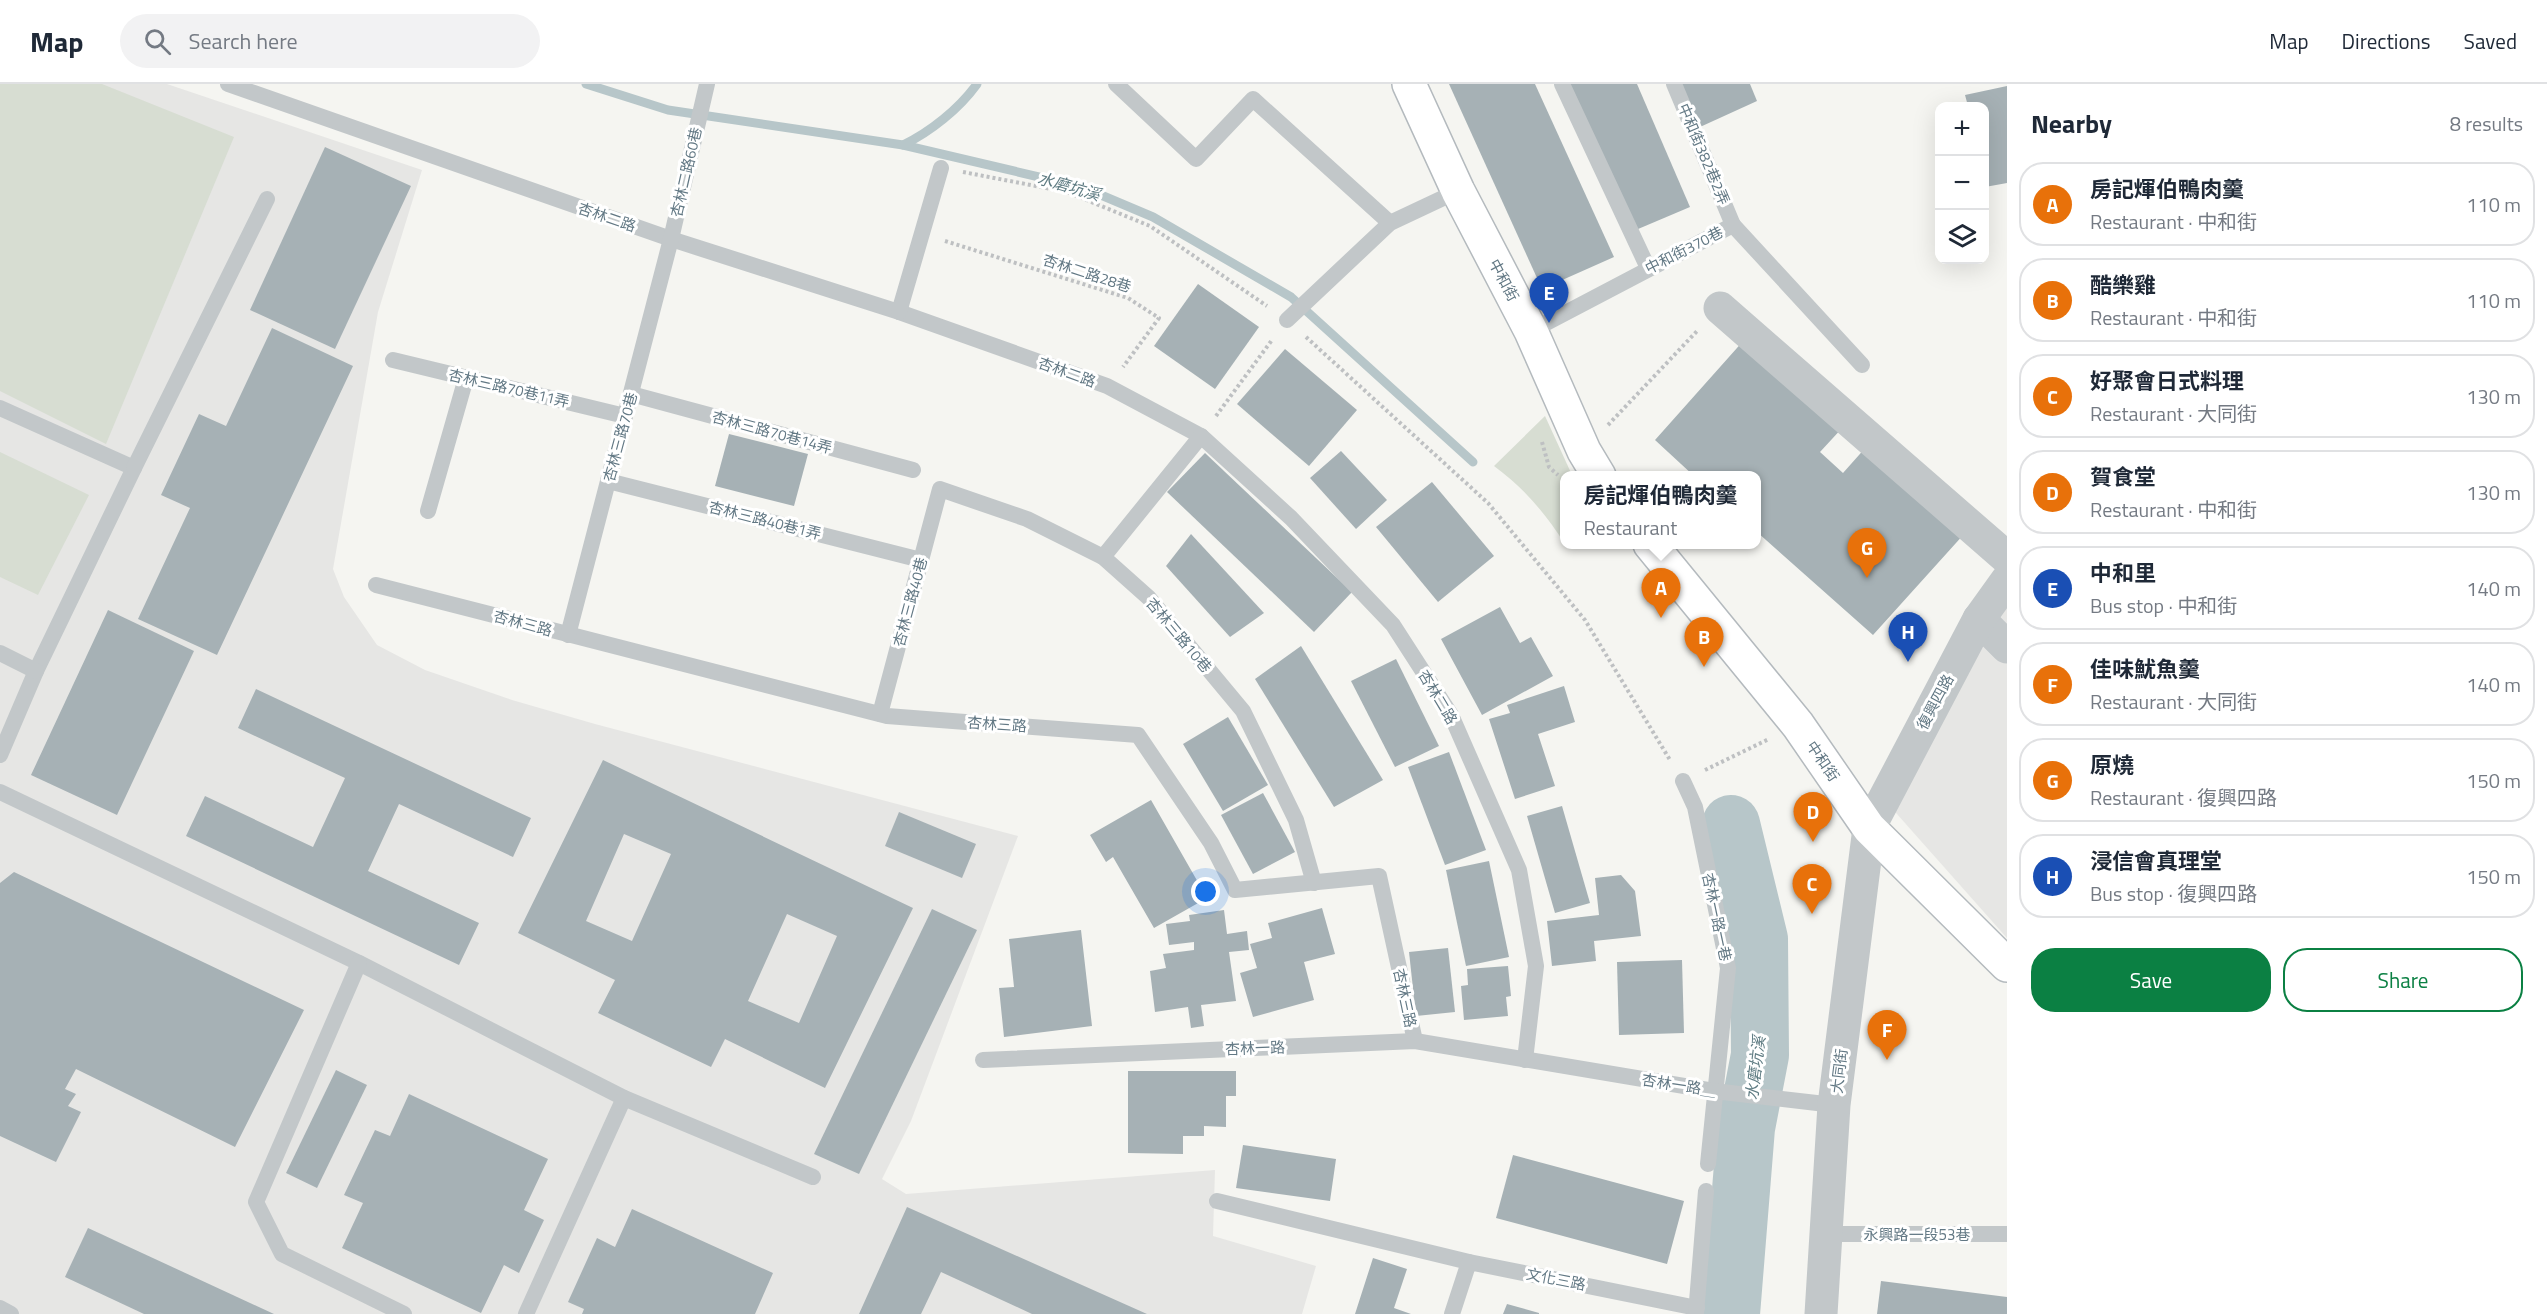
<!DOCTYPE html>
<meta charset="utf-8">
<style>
:root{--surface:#fff;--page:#f2f2f3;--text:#1f2937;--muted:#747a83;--line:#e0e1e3;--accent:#0b8043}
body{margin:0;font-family:"Titillium Web","Noto Sans TC",sans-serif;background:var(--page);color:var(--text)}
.controls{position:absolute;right:18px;top:18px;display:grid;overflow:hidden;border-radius:12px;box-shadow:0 6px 24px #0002}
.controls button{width:54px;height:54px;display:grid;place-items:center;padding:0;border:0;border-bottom:2px solid var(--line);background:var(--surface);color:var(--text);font:30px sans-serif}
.you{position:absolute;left:1206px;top:808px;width:21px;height:21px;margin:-15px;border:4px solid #fff;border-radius:50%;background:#1a73e8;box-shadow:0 0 0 9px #1a73e833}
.badge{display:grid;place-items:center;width:39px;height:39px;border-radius:50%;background:var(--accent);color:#fff;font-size:20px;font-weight:700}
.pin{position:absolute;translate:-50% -50px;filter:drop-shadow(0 2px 3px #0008)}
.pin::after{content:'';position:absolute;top:32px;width:21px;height:18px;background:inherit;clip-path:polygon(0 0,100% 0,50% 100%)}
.popup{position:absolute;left:1560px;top:387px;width:201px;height:78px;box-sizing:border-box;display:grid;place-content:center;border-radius:12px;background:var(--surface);filter:drop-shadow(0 2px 4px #0005);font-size:20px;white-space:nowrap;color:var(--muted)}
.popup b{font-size:22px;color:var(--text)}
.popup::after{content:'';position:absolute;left:50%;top:100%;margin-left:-12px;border:12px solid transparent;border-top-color:var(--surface)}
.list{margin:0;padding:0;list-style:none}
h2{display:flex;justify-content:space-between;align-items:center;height:78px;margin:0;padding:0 24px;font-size:26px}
h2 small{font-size:20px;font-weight:400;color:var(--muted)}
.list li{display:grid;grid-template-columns:39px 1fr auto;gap:18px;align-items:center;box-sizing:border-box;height:84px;margin:0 12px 12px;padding:0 12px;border:2px solid var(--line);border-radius:24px}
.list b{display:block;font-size:22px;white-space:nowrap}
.list p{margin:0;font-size:20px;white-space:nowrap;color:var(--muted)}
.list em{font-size:20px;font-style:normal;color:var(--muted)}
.actions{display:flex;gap:12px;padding:18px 24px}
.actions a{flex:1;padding:14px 0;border:2px solid var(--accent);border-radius:24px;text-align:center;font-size:21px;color:var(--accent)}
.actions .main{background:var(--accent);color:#fff}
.icon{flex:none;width:33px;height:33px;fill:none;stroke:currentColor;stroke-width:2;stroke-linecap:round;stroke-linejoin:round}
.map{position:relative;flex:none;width:2007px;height:1230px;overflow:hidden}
header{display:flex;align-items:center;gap:36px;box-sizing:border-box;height:84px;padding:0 30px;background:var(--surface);border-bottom:2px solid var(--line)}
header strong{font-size:28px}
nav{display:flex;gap:33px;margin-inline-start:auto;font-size:21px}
.search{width:420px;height:54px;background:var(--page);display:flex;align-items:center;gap:15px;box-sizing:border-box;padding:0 21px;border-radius:33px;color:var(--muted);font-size:22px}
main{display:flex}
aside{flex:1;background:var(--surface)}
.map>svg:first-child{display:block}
.built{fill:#e6e6e4}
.green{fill:#d7ddd2}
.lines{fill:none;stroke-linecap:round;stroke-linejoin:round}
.stream{stroke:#b7c6c9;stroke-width:9}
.river{stroke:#b7c6c9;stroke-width:58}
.building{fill:#a6b1b5;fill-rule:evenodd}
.secondary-casing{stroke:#b4babe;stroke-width:36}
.path{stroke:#bec0c2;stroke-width:4;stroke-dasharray:3 3;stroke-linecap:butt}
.lane{stroke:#c2c7c9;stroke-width:16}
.street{stroke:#c2c7c9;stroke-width:33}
.secondary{stroke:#fff;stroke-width:33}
.labels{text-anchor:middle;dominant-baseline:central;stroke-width:6;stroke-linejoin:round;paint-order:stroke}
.street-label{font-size:15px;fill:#627884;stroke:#fff}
.water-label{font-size:16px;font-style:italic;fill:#5e7b82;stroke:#fff}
</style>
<header>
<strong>Map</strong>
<div class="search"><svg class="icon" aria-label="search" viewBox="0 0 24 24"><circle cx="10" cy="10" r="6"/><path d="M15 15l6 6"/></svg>Search here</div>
<nav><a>Map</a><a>Directions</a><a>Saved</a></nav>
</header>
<main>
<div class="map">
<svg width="2007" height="1230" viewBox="0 0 2007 1230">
<rect width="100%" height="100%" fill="#f5f5f1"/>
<g class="built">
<path d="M0 0H167L422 86 378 228 333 485 344 513 377 561 425 586 512 616 595 640 1018 752 911 1037 882 1095 906 1110 1215 1086 1213 1152 1316 1182 1302 1230H0Z"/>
<path d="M2007 512V854L1889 721Z"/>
</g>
<g class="green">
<path d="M0 0H102L234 53 106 360 0 307Z"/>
<path d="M1545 332 1572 391 1565 392V460C1545 429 1524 404 1494 382Z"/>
<path d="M0 368 89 411 38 511 0 493Z"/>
</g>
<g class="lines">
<g class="stream">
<path d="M586 0 668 26 903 61 1082 103 1153 133 1291 213 1473 378"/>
<path d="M903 61C930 48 959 25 977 0"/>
</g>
<path class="river" d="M1731 740 1759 855 1760 971 1746 1044 1731 1230"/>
</g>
<g class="building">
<path d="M1449 0H1535L1614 173 1542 205Z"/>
<path d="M1568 0H1637L1690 123 1631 148Z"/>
<path d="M1680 0H1750L1757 17 1700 43Z"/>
<path d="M2007 2V99L1985 103 1984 22H1968L1965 11Z"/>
<path d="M325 63 411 102 335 265 250 226Z"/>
<path d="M1198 200 1259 243 1215 305 1154 262Z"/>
<path d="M272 244 353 282 217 571 138 535 190 424 161 411 199 330 226 342Z"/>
<path d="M1745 255 1844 342 1820 368 1843 389 1867 362 1965 449 1873 551 1757 448V392H1694L1655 356Z"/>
<path d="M1285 265 1357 326 1309 382 1237 320Z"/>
<path d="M729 350 808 370 794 422 715 402Z"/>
<path d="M1341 367 1387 416 1356 445 1310 394Z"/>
<path d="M1205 369 1352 508 1314 548 1167 408Z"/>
<path d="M1432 398 1494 472 1438 518 1376 443Z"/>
<path d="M1191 450 1264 529 1230 553 1166 482Z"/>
<path d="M1500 523 1520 559 1531 553 1553 592 1482 631 1441 555Z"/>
<path d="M108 526 194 567 117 731 31 691Z"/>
<path d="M1301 562 1383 696 1334 723 1255 595Z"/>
<path d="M1396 575 1439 662 1395 683 1351 597Z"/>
<path d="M1564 602 1575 638 1538 650 1555 702 1515 715 1489 635 1510 629 1507 621Z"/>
<path d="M256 605 531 734 513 773 399 720 368 787 479 839 459 881 186 752 205 712 313 763 345 694 238 644Z"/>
<path d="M1228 633 1268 701 1223 727 1183 660Z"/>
<path d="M1449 668 1486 766 1445 781 1408 683Z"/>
<path d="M603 676 913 824 825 1004 725 955 711 983 598 929 615 896 518 849ZM624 750 671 770 632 857 586 837ZM787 830 837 852 799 939 748 917Z"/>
<path d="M1263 709 1295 768 1253 790 1221 731Z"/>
<path d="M1151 716 1207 814 1154 844 1113 773 1106 778 1090 751Z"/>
<path d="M1562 722 1590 819 1555 829 1527 732Z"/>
<path d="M899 728 976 760 962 794 885 762Z"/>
<path d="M1489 777 1509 873 1466 882 1446 786Z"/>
<path d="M14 788 304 926 235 1063 76 985 65 1005 76 1010 68 1022 81 1028 56 1078 0 1052V799Z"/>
<path d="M1621 791 1635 807 1641 852 1594 857 1596 877 1552 882 1547 837 1599 831 1595 794Z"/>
<path d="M1322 824 1335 870 1304 878 1314 916 1253 933 1240 889 1257 884 1250 860 1272 854 1268 839Z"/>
<path d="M932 825 977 846 859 1090 814 1070Z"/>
<path d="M1224 826 1227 850 1247 847 1249 866 1229 868 1236 917 1201 921 1204 942 1191 944 1188 923 1155 928 1150 887 1166 884 1163 870 1194 866V858L1169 861 1166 840 1190 837 1189 831Z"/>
<path d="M1081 846 1092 942 1004 953 999 904 1014 903 1009 855Z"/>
<path d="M1448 864 1455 928 1416 932 1409 868Z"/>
<path d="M1682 876 1684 949 1619 951 1617 878Z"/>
<path d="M1508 882 1511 912 1506 913 1508 932 1464 936 1461 902 1468 901 1467 885Z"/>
<path d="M336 986 367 1001 317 1104 286 1089Z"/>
<path d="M1128 987H1236V1012H1226V1043L1204 1042V1052H1183V1070L1128 1069Z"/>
<path d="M409 1010 548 1075 524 1126 544 1136 519 1189 504 1181 481 1229 342 1164 363 1119 344 1111 375 1046 390 1052Z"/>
<path d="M1243 1061 1336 1075 1330 1117 1236 1104Z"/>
<path d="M1513 1071 1684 1117 1667 1180 1496 1134Z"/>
<path d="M907 1123 1147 1230H1032L941 1188 921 1230H859Z"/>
<path d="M632 1125 773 1189 755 1230H582L584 1225 568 1218 597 1154 615 1163Z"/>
<path d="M88 1144 274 1230H144L65 1193Z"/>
<path d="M1373 1174 1407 1185 1394 1224 1411 1230H1355Z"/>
<path d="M1881 1197 2007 1213V1230H1877Z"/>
<path d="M1507 1220 1539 1229V1230H1503Z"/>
</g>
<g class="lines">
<g class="secondary-casing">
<g id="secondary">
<path d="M1409 0 1458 107 1531 247 1584 367 1599 392"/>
<path d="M1650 460 1798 641 1869 744 2007 881"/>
</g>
</g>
<g class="path">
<path d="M963 88 1067 108 1150 142 1267 222"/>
<path d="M945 157 1128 214 1159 234 1123 283"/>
<path d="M1306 253 1488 419 1585 536 1670 676"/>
<path d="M1216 332 1272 256"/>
<path d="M1608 341 1698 246"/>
<path d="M1542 358 1549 383 1558 391"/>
<path d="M1705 686 1769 655"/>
</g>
<g class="lane">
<path d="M228 0 671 155 899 228 1107 302 1201 352 1291 434 1393 541 1451 631 1519 786 1536 882 1525 976"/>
<path d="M1116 0 1196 75 1253 15 1390 139"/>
<path d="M1562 0 1648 184"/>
<path d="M1674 0 1733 141"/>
<path d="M899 228 941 84"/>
<path d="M1287 236 1390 139 1458 107"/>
<path d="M1531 247 1733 141 1862 281"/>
<path d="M393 276 625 332"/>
<path d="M631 310 913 386"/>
<path d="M0 324 134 384 36 587 0 671"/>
<path d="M134 384 267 115"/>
<path d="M608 397 921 476"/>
<path d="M428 427 466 294"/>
<path d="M1103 473 1201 352"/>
<path d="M376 501 887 632 1138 651 1211 759 1235 806 1379 792 1415 957"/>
<path d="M568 551 671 155 707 0"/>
<path d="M0 569 36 587"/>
<path d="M880 630 940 405 1027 435 1103 473 1149 514 1243 627 1296 736 1314 799"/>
<path d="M1683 697 1695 723 1728 884 1708 1080"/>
<path d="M0 708 359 879 624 1014 813 1093"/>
<path d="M359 879 256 1118 282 1170 404 1230"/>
<path d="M983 976 1415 957 1714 1007 1834 1021"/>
<path d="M1217 1117 1469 1178"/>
<path d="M1827 1150H2007"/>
<path d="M0 1224 11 1230"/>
<path d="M526 1230 624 1014"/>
<path d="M1452 1230 1469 1178 1697 1224"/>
<path d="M1696 1230 1706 1107"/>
</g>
<g class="street">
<path d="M1720 224 2007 474"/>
<path d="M1979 535 2007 563"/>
<path d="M1821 1230 1834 1021 1869 744 1979 535 2007 496"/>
</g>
<use href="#secondary" class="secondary"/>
</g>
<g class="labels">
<g class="street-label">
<text transform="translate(1704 70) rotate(67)">中和街382巷2弄</text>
<text transform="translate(686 88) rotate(-77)">杏林二路60巷</text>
<text transform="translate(607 133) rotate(19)">杏林二路</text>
<text transform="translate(1684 166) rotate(-27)">中和街370巷</text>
<text transform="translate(1087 189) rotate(18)">杏林二路28巷</text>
<text transform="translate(1504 196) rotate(62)">中和街</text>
<text transform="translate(1067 288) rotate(20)">杏林二路</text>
<text transform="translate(509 304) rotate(13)">杏林三路70巷11弄</text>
<text transform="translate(772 348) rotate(15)">杏林三路70巷14弄</text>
<text transform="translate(620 353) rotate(-75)">杏林三路70巷</text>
<text transform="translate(765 436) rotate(14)">杏林三路40巷1弄</text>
<text transform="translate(910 518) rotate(-75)">杏林三路40巷</text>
<text transform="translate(523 539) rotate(15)">杏林三路</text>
<text transform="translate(1179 551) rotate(50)">杏林三路10巷</text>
<text transform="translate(1438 613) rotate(59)">杏林二路</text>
<text transform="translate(1935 618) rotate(-62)">復興四路</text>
<text transform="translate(997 640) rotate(4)">杏林三路</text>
<text transform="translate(1823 677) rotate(56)">中和街</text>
<text transform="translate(1717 833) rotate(78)">杏林一路一巷</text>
<text transform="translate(1405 914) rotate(78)">杏林三路</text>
<text transform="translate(1255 964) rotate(-2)">杏林一路</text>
<text transform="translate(1839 987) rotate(-83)">大同街</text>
<text transform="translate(1679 1001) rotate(9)">杏林一路＿</text>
<text x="1917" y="1150">永興路一段53巷</text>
<text transform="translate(1556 1195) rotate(11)">文化三路</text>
</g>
<g class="water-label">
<text transform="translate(1069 102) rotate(16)">水磨坑溪</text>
<text transform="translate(1755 984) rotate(-83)">水磨坑溪</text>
</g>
</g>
</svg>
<div class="controls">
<button>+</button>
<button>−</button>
<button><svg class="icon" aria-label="layers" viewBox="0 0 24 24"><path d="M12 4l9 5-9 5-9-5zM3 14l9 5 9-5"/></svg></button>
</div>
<div class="you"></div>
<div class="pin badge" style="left:1661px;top:534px;background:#e8710a">A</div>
<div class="popup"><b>房記煇伯鴨肉羹</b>Restaurant</div>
<div class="pin badge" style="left:1704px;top:583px;background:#e8710a">B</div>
<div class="pin badge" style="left:1812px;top:830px;background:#e8710a">C</div>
<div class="pin badge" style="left:1813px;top:758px;background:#e8710a">D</div>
<div class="pin badge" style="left:1549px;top:239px;background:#1a4fb4">E</div>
<div class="pin badge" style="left:1887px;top:976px;background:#e8710a">F</div>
<div class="pin badge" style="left:1867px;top:494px;background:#e8710a">G</div>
<div class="pin badge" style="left:1908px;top:578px;background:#1a4fb4">H</div>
</div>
<aside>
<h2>Nearby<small>8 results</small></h2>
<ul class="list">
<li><span class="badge" style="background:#e8710a">A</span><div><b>房記煇伯鴨肉羹</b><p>Restaurant · 中和街</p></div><em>110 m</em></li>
<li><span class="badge" style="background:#e8710a">B</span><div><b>酷樂雞</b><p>Restaurant · 中和街</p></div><em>110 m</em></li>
<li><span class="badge" style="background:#e8710a">C</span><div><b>好聚會日式料理</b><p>Restaurant · 大同街</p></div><em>130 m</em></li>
<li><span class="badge" style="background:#e8710a">D</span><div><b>賀食堂</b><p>Restaurant · 中和街</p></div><em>130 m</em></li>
<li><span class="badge" style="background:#1a4fb4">E</span><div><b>中和里</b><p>Bus stop · 中和街</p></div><em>140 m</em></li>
<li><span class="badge" style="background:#e8710a">F</span><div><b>佳味魷魚羹</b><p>Restaurant · 大同街</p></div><em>140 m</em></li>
<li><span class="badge" style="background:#e8710a">G</span><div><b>原燒</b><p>Restaurant · 復興四路</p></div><em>150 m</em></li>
<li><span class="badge" style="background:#1a4fb4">H</span><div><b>浸信會真理堂</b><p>Bus stop · 復興四路</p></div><em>150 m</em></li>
</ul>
<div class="actions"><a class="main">Save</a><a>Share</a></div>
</aside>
</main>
